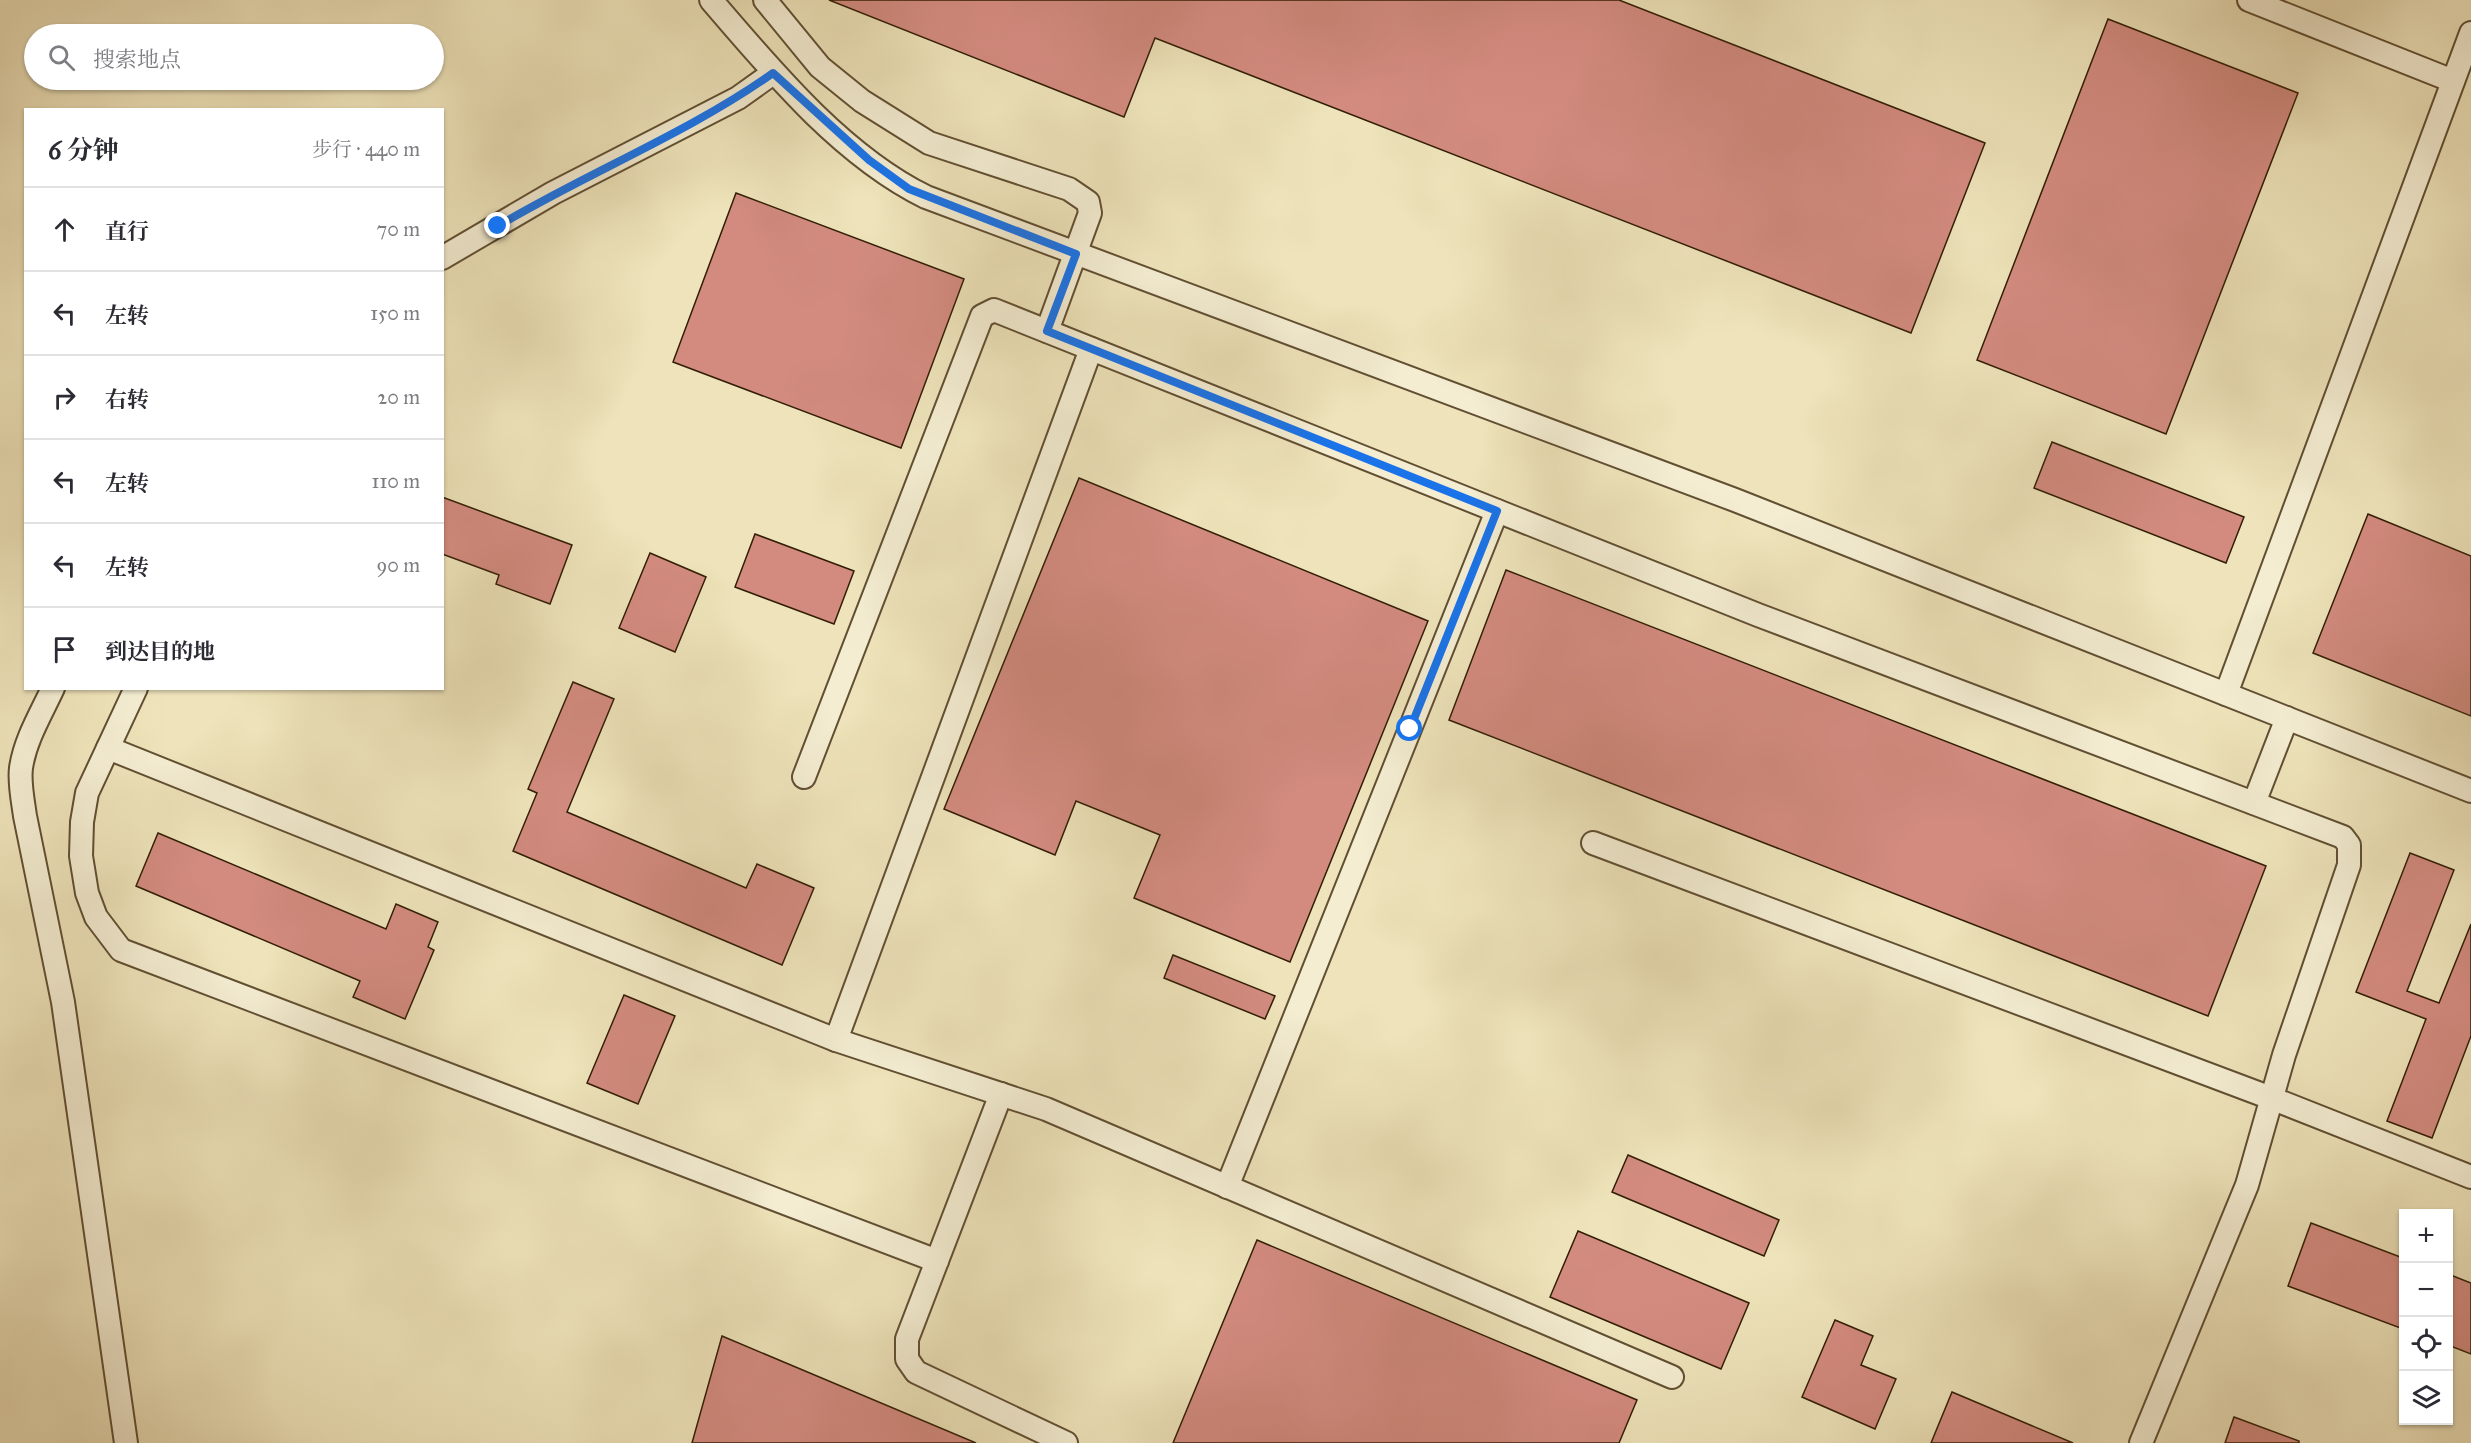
<!DOCTYPE html>
<html lang="zh">
<meta charset="utf-8">
<style>
:root{--surface:#fff;--page:#f7f7f7;--text:#2b2b33;--muted:#7c7c81;--line:#e1e1e2}
body{margin:0;font-family:"IM FELL Great Primer","Noto Serif SC",serif;background:var(--page);color:var(--text)}
.controls{position:absolute;right:18px;bottom:18px;display:grid;overflow:hidden;border-radius:0px;box-shadow:0 2px 4px #0004}
.controls button{width:54px;height:54px;display:grid;place-items:center;padding:0;border:0;border-bottom:2px solid var(--line);background:var(--surface);color:var(--text);font:30px sans-serif}
.stop{position:absolute;width:18px;height:18px;margin:-14px;border:4px solid #1a73e8;border-radius:50%;background:#fff}
.stop.end{background:#1a73e8;border-color:#fff;box-shadow:0 2px 6px #0008}
.list{margin:0;padding:0;list-style:none}
h2{display:flex;justify-content:space-between;align-items:center;height:78px;margin:0;padding:0 24px;font-size:26px}
h2 small{font-size:20px;font-weight:400;color:var(--muted)}
.list li{display:grid;grid-template-columns:39px 1fr auto;gap:18px;align-items:center;box-sizing:border-box;height:84px;padding:0 24px;border-top:2px solid var(--line)}
.list b{display:block;font-size:22px;white-space:nowrap}
.list em{font-size:20px;font-style:normal;color:var(--muted)}
.icon{flex:none;width:33px;height:33px;fill:none;stroke:currentColor;stroke-width:2;stroke-linecap:round;stroke-linejoin:round}
.map{position:relative;flex:none;width:2471px;height:1443px;overflow:hidden}
.search{position:absolute;background:var(--surface);box-shadow:0 2px 4px #0004;left:24px;top:24px;width:420px;height:66px;display:flex;align-items:center;gap:15px;box-sizing:border-box;padding:0 21px;border-radius:33px;color:var(--muted);font-size:22px}
.panel{position:absolute;background:var(--surface);box-shadow:0 2px 4px #0004;left:24px;top:108px;width:420px;height:582px;border-radius:0px}
.map>svg:first-child{display:block}
.building{fill:#d38b80;stroke:#321e05;stroke-width:1.5}
.lines{fill:none;stroke-linecap:round;stroke-linejoin:round}
.minor-casing{stroke:#614f32;stroke-width:26}
.minor{stroke:#f4edd2;stroke-width:22}
.route{stroke:#1a73e8;stroke-width:8}
</style>
<div class="map">
<svg width="2471" height="1443" viewBox="0 0 2471 1443">
<rect width="100%" height="100%" fill="#eee3ba"/>
<filter id="stains"><feTurbulence type="fractalNoise" baseFrequency=".00333" numOctaves="4"/><feColorMatrix values="0 0 0 0 .2 0 0 0 0 .09 0 0 0 0 .02 0 0 0 .5 -.17"/></filter>
<radialGradient id="worn" r=".72"><stop offset=".6" stop-color="#630" stop-opacity="0"/><stop offset="1" stop-color="#630" stop-opacity=".3"/></radialGradient>
<g class="building">
<path d="M829 0H1619L1985 143 1911 333 1155 38 1124 117Z"/>
<path d="M2108 19 2298 93 2166 434 1977 360Z"/>
<path d="M736 193 964 279 901 448 673 362Z"/>
<path d="M2052 442 2244 517 2226 563 2034 488Z"/>
<path d="M1079 478 1428 621 1290 962 1134 898 1160 835 1076 801 1055 855 944 809Z"/>
<path d="M442 497 572 545 550 604 496 584 499 575 442 554Z"/>
<path d="M2368 514 2471 556V716L2313 653Z"/>
<path d="M755 534 854 571 834 624 735 587Z"/>
<path d="M650 553 706 577 675 652 619 628Z"/>
<path d="M1506 570 2266 866 2208 1016 1449 720Z"/>
<path d="M573 682 614 699 567 812 746 888 757 864 814 888 782 965 513 851 537 793 528 789Z"/>
<path d="M158 833 386 929 396 904 438 922 428 947 434 950 405 1019 353 997 360 981 136 886Z"/>
<path d="M2410 853 2454 870 2407 991 2439 1003 2471 924V1036L2432 1138 2387 1121 2426 1019 2356 992Z"/>
<path d="M1173 955 1275 996 1265 1019 1164 978Z"/>
<path d="M624 995 675 1016 638 1104 587 1083Z"/>
<path d="M1628 1155 1779 1220 1764 1256 1612 1192Z"/>
<path d="M2311 1223 2403 1258V1329L2288 1286Z"/>
<path d="M1578 1231 1749 1303 1721 1369 1550 1297Z"/>
<path d="M1257 1240 1637 1400 1619 1443H1173Z"/>
<path d="M2448 1274 2471 1283V1354L2448 1345Z"/>
<path d="M1835 1320 1873 1336 1861 1365 1896 1379 1875 1429 1802 1397Z"/>
<path d="M722 1336 976 1443H692Z"/>
<path d="M1952 1392 2073 1443H1931Z"/>
<path d="M2234 1417 2299 1441V1443H2225Z"/>
</g>
<g class="lines">
<g class="minor-casing">
<g id="minor">
<path d="M711 0C771 70 842 156 926 197L1735 500 2471 791"/>
<path d="M765 0 820 67 862 101 929 143 1069 189 1088 202 1090 213 1047 331"/>
<path d="M2249 0 2453 81"/>
<path d="M442 258 553 193 738 98 773 73"/>
<path d="M53 688C41 714 25 740 21 768 19 783 23 801 25 816L63 1002 126 1443"/>
<path d="M136 688 87 793 82 822 81 856 87 893 96 917 121 950 937 1261"/>
<path d="M2226 694 2471 33"/>
<path d="M108 748 836 1040 1046 1109 1672 1377"/>
<path d="M804 777 982 316 994 310 1758 615 2343 837 2349 845V865L2284 1055 2247 1185 2141 1443"/>
<path d="M2254 803 2287 718"/>
<path d="M1593 843 2271 1098 2471 1177"/>
<path d="M836 1040 1091 349"/>
<path d="M1001 1094 907 1339V1359L916 1372 1066 1443"/>
<path d="M1227 1187 1497 511"/>
</g>
</g>
<use href="#minor" class="minor"/>
</g>
<g class="lines">
<path class="route" d="M498 226C587 173 690 132 773 73L869 160 909 189 1076 254 1047 331 1497 511 1410 729"/>
</g>
<rect width="100%" height="100%" filter="url(#stains)"/>
<rect width="100%" height="100%" fill="url(#worn)"/>
</svg>
<div class="controls">
<button>+</button>
<button>−</button>
<button><svg class="icon" aria-label="locate" viewBox="0 0 24 24"><circle cx="12" cy="12" r="6"/><path d="M12 2v4M12 18v4M2 12h4M18 12h4"/></svg></button>
<button><svg class="icon" aria-label="layers" viewBox="0 0 24 24"><path d="M12 4l9 5-9 5-9-5zM3 14l9 5 9-5"/></svg></button>
</div>
<div class="stop" style="left:1410px;top:729px"></div>
<div class="stop end" style="left:498px;top:226px"></div>
<div class="search"><svg class="icon" aria-label="search" viewBox="0 0 24 24"><circle cx="10" cy="10" r="6"/><path d="M15 15l6 6"/></svg>搜索地点</div>
<section class="panel">
<h2>6 分钟<small>步行 · 440 m</small></h2>
<ul class="list">
<li><svg class="icon" aria-label="ahead" viewBox="0 0 24 24"><path d="M12 20V5M6 11l6-6 6 6"/></svg><div><b>直行</b></div><em>70 m</em></li>
<li><svg class="icon" aria-label="left" viewBox="0 0 24 24"><path d="M17 20v-9H6M10 6l-5 5 5 5"/></svg><div><b>左转</b></div><em>150 m</em></li>
<li><svg class="icon" aria-label="right" viewBox="0 0 24 24"><path d="M7 20v-9h11M14 6l5 5-5 5"/></svg><div><b>右转</b></div><em>20 m</em></li>
<li><svg class="icon" aria-label="left" viewBox="0 0 24 24"><path d="M17 20v-9H6M10 6l-5 5 5 5"/></svg><div><b>左转</b></div><em>110 m</em></li>
<li><svg class="icon" aria-label="left" viewBox="0 0 24 24"><path d="M17 20v-9H6M10 6l-5 5 5 5"/></svg><div><b>左转</b></div><em>90 m</em></li>
<li><svg class="icon" aria-label="arrive" viewBox="0 0 24 24"><path d="M6 21V4h12l-3 4 3 4H6"/></svg><div><b>到达目的地</b></div></li>
</ul>
</section>
</div>
